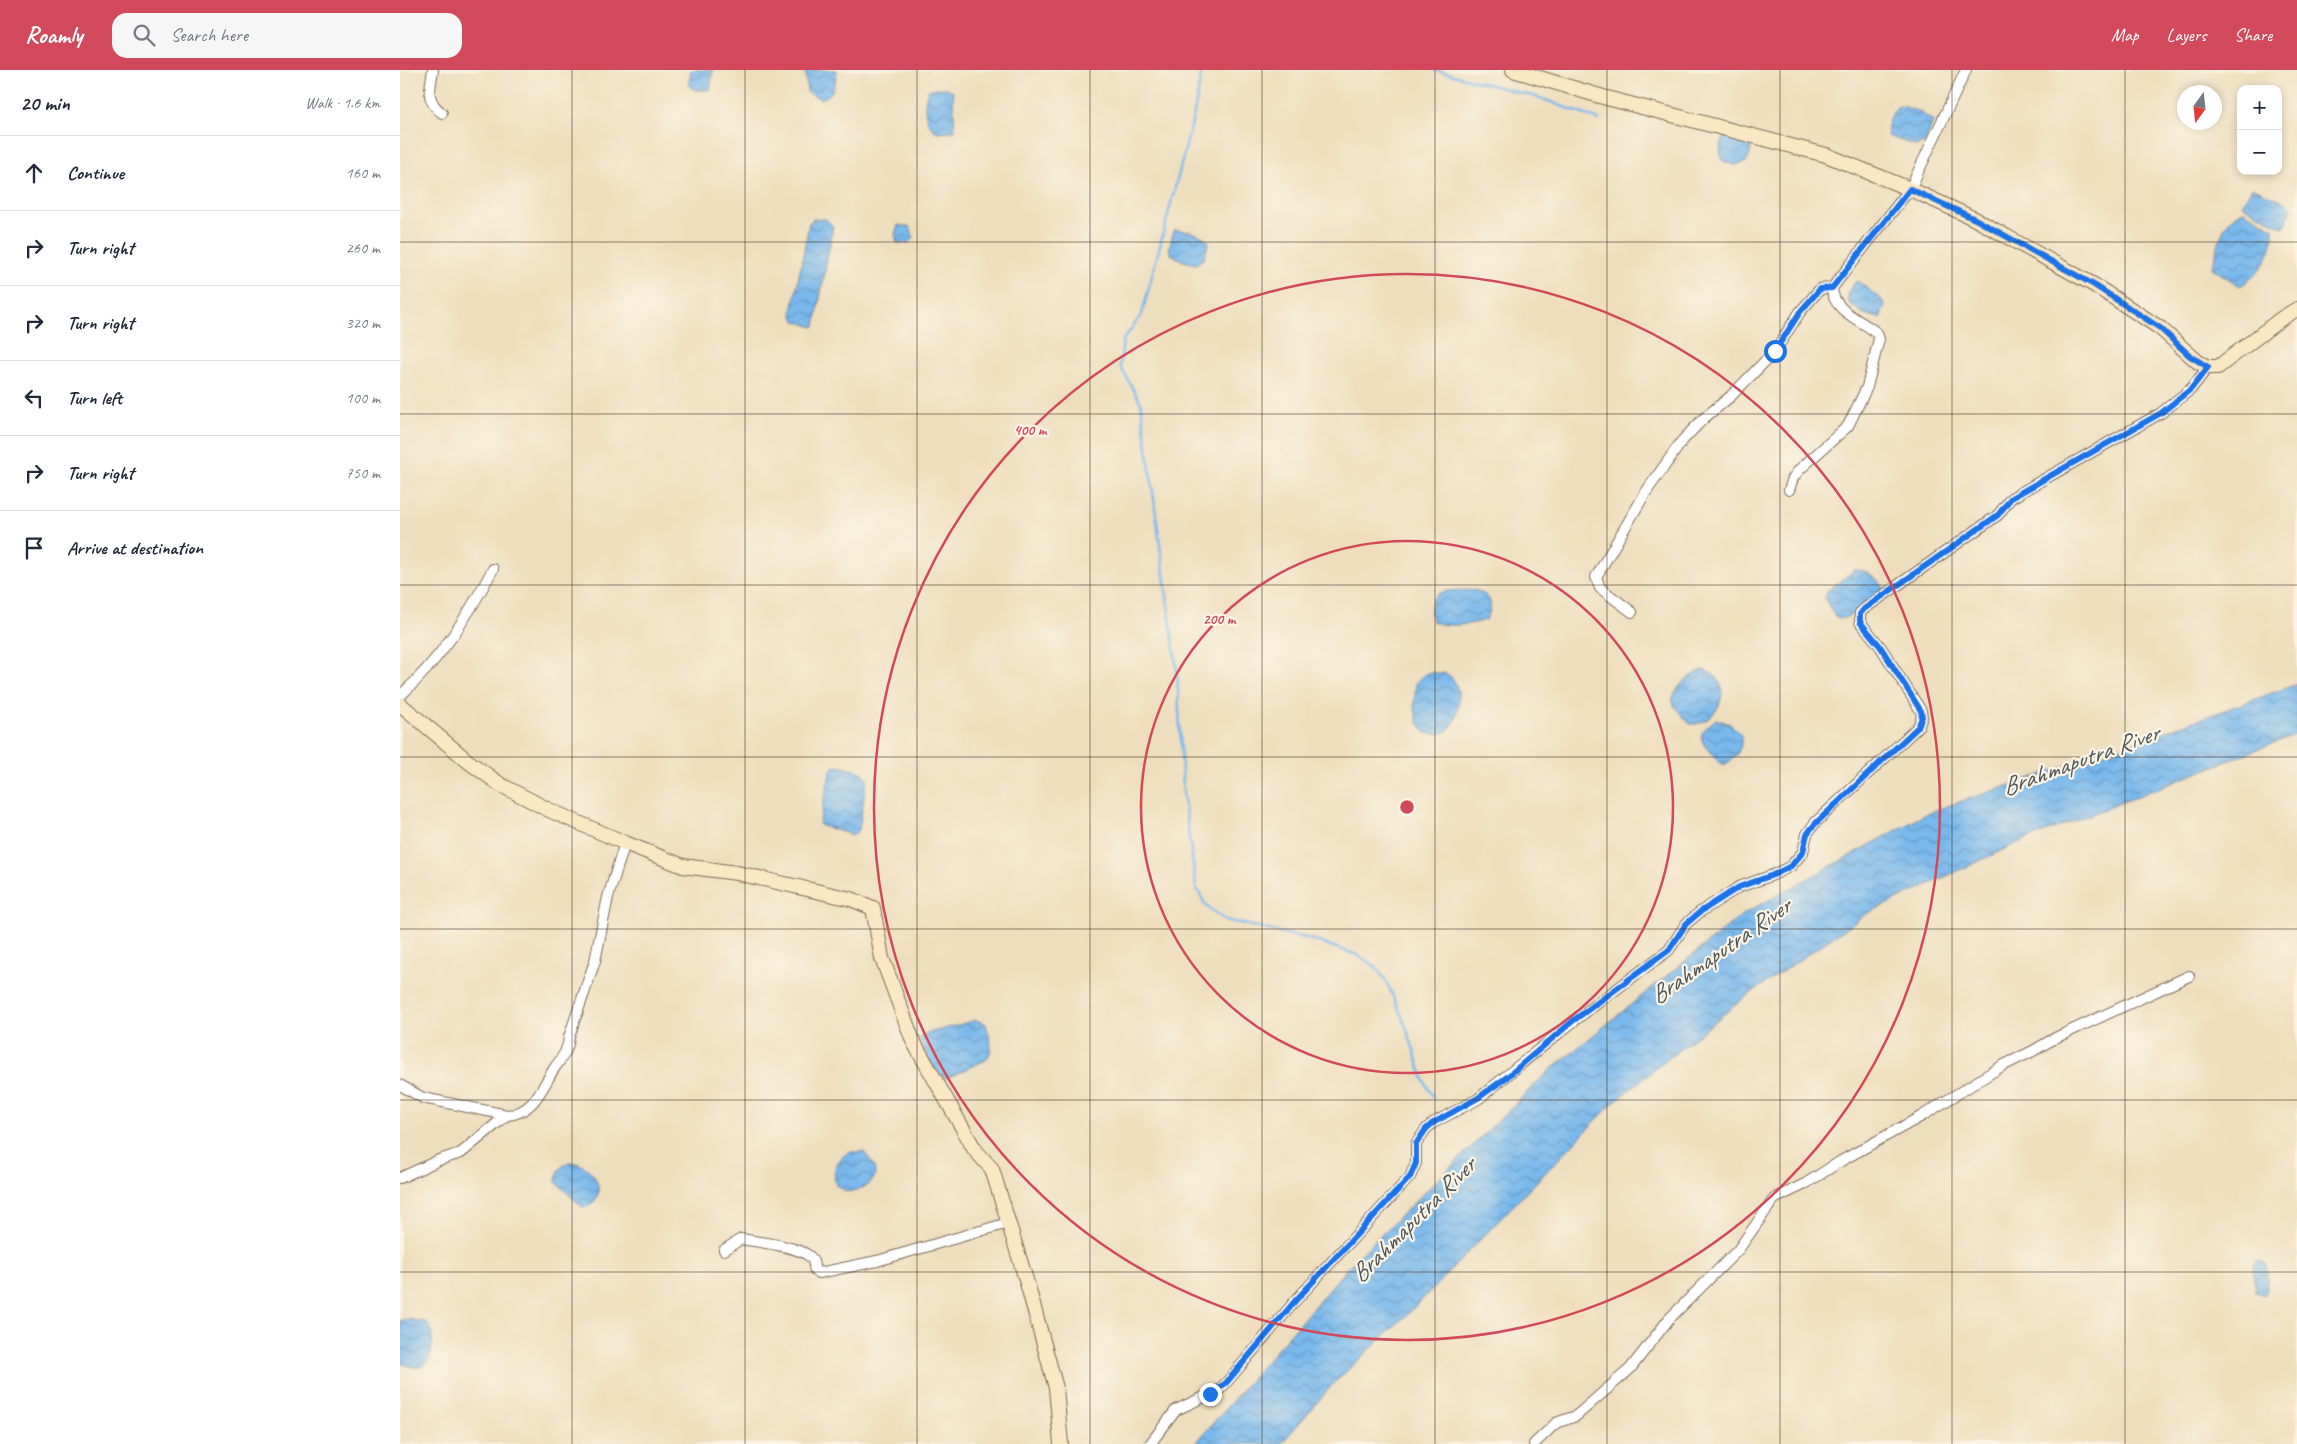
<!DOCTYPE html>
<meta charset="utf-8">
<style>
:root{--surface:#fff;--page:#f6f6f7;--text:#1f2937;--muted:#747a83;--line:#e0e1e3;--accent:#d1495b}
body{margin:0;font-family:Caveat,sans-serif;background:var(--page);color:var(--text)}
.controls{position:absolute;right:15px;top:15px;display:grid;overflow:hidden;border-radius:10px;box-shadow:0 2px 8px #0003}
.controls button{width:45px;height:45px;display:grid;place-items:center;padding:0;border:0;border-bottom:1px solid var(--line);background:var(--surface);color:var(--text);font:25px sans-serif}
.compass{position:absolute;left:1777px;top:15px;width:45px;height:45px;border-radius:50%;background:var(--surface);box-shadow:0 2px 8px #0003;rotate:195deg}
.stop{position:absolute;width:15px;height:15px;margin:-11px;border:4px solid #1a73e8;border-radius:50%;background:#fff}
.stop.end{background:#1a73e8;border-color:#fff;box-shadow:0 1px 5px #0008}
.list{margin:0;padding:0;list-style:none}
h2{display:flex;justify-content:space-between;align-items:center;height:65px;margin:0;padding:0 20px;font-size:21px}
h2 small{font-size:16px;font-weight:400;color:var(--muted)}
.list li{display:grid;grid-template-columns:32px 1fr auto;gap:15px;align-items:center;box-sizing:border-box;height:75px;padding:0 20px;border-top:1px solid var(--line)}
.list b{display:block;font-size:19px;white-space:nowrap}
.list em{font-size:16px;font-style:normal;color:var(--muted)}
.icon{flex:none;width:28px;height:28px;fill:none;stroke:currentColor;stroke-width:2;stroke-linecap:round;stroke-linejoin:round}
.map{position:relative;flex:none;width:1897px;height:1374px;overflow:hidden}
header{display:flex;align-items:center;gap:30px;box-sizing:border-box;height:70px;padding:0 25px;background:var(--accent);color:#fff}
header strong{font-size:24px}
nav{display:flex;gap:28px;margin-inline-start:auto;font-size:18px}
.search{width:350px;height:45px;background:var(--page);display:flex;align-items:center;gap:12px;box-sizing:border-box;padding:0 18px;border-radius:15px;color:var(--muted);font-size:19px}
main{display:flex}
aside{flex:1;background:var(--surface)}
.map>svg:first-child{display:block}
.water{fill:url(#water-waves);stroke:#5a7185}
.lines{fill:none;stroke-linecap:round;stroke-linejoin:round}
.stream{stroke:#78b8ec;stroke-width:2.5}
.street-casing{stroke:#7a6956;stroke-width:12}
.secondary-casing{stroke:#7a6956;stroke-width:16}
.street{stroke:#fff;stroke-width:10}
.secondary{stroke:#fae7c3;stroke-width:14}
.route{stroke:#1a73e8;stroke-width:6}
.grid{fill:none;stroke:#3b2a1e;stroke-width:1;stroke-opacity:0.55}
.ring{fill:none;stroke:#d1495b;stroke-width:2.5}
.labels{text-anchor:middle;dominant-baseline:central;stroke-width:4.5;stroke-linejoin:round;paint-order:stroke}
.water-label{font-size:25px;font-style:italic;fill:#4d555c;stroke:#fcf5e5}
.centre{fill:#d1495b;stroke:#fcf5e5;stroke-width:2.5}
.ring-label{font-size:15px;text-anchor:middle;font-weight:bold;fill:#d1495b;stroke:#fcf5e5;stroke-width:4.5;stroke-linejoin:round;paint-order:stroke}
</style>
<header>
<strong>Roamly</strong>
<div class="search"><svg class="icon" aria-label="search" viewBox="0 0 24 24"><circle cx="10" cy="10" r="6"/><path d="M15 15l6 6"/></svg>Search here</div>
<nav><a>Map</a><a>Layers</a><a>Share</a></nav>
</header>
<main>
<aside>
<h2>20 min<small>Walk · 1.6 km</small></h2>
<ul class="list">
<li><svg class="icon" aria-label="ahead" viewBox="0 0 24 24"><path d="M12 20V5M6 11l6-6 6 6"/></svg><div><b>Continue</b></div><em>160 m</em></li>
<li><svg class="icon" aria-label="right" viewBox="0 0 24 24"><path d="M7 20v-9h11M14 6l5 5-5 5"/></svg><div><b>Turn right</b></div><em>260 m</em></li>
<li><svg class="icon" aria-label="right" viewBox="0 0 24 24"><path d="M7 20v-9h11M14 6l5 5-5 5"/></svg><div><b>Turn right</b></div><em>320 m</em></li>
<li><svg class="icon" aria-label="left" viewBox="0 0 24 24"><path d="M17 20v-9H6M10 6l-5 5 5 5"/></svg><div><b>Turn left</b></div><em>100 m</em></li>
<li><svg class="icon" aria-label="right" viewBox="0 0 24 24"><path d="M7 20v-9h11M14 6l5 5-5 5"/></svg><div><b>Turn right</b></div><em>750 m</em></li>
<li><svg class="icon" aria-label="arrive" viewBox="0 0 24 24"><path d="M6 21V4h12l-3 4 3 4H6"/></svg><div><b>Arrive at destination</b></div></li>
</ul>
</aside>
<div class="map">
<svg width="1897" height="1374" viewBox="0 0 1897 1374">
<defs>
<pattern id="water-waves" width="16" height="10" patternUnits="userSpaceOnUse" patternTransform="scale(1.25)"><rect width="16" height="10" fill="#78b8ec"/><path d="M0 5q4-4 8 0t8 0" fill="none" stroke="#6496bf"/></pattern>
</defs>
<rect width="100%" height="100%" fill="#fcf5e5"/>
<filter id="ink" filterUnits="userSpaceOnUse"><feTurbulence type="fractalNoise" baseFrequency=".02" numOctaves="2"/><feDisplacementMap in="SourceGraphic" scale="10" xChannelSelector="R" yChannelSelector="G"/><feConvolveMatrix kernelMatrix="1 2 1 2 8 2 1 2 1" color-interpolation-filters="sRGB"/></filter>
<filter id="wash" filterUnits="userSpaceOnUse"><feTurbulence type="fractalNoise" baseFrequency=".0096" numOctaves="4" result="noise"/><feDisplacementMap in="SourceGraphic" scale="20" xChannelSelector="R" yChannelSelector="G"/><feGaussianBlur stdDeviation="1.12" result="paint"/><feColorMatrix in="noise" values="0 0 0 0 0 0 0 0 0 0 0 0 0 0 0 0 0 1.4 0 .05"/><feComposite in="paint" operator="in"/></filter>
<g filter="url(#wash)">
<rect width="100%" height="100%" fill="#efdebd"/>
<g class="water">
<path d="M291 0H313L310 20H296L291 18 289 12Z"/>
<path d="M405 0H437C435 13 435 26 420 29L407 22Z"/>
<path d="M535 18H547L553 22 555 61 537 62C524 55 522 31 529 20Z"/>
<path d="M1503 36 1521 43 1533 51 1525 73 1516 76 1488 66C1486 53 1490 46 1497 37Z"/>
<path d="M1326 66 1348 71C1353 79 1350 84 1347 92L1334 95 1323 91C1319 82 1319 74 1326 66Z"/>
<path d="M1852 117 1883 131 1892 138 1884 158 1842 135Z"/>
<path d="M1844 141 1873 158C1874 183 1861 204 1840 216L1812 198C1818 178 1821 148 1844 141Z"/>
<path d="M413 149H426L433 156 415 256 413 257 395 251 392 242 409 153Z"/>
<path d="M498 155 510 157 514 168 509 173H497L495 164Z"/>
<path d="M774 160C785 160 802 163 809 172L804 188 796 194 783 191 771 184 769 178Z"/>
<path d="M1455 212H1459L1483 231 1485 236 1480 248 1463 244 1448 232V222Z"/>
<path d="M1455 500C1467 499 1476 507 1483 517L1482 522 1447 547 1439 549 1435 547 1425 529 1427 521Z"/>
<path d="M1075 520C1092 526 1094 535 1086 550 1071 555 1045 558 1032 551 1025 515 1050 521 1075 520Z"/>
<path d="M1303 600C1338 608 1319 657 1290 654 1285 648 1277 641 1274 635 1267 622 1292 603 1303 600Z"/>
<path d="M1028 603C1034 603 1043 602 1048 605 1065 614 1061 658 1042 663 1038 665 1031 663 1026 663L1018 653 1014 635 1016 613 1022 606Z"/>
<path d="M1897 614V664L1620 772 1468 843 1348 925 1214 1032 1012 1240 933 1314 881 1374H795L949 1196 1149 1001 1343 844 1530 742 1694 687Z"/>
<path d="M1316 649 1330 654 1342 666C1342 680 1336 688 1324 695 1318 692 1314 686 1309 681 1295 665 1302 661 1316 649Z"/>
<path d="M439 696 462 702 467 708 459 760 454 765 421 756 419 753 430 704 433 697Z"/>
<path d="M576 950 586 954C589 966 595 979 586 990L547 1008 537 1005 520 972 522 965Z"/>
<path d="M449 1082H464C485 1105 474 1117 447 1122L436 1115C432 1100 436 1090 449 1082Z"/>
<path d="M169 1092C191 1091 212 1124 187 1137H182L156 1112C156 1102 160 1097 169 1092Z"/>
<path d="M1857 1190 1866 1193 1867 1195V1220L1864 1225 1855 1222 1853 1194Z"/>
<path d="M6 1249 26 1252C35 1261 35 1288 23 1296 17 1300 7 1295 0 1293V1251Z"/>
</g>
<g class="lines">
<g class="stream">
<path d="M802 0 793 49 742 244 723 270 720 296 741 333 777 601 783 722 796 817 806 836 825 850 910 869 957 885 975 896 986 911 1004 951 1024 1010 1033 1027"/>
<path d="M1034 0 1140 28 1199 50"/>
</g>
</g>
</g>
<g filter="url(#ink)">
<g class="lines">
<g class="street-casing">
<g id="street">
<path d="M33 0C30 20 25 30 42 43"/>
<path d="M1389 420 1393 408 1399 400 1448 356 1467 317 1479 269 1477 263C1462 250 1433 242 1432 218"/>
<path d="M1232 542 1200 518 1196 507 1246 422 1282 371 1303 349 1331 326 1375 281 1400 242 1420 219 1432 218 1510 119 1566 0"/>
<path d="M0 626C41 589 67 547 93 499"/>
<path d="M0 1015 23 1028 107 1045C132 1044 141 1020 152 1002 160 989 168 983 169 967L195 891 208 827 225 773"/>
<path d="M0 1108 39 1090 61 1083 107 1045"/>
<path d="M324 1180 341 1169C357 1172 403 1176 412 1189 414 1192 414 1198 415 1201L419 1203 477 1191 608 1153"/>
<path d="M750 1374 776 1340 819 1320 826 1313 896 1230 1010 1107 1016 1093V1074L1026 1059 1033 1053 1078 1029 1175 950 1269 880 1286 854 1300 842 1339 817 1373 805 1391 796 1403 782 1407 764 1415 753 1518 657 1522 647 1521 641 1480 576 1460 552V543L1464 539 1598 445 1611 428 1761 343 1791 319 1808 297"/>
<path d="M1134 1374 1156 1353 1176 1346 1230 1299 1269 1249 1338 1180 1374 1129 1405 1114 1441 1091 1522 1046 1602 996 1633 981 1655 968 1789 906"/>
</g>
</g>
<g class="secondary-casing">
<g id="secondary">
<path d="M1113 0 1203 27 1426 85 1510 119 1575 149 1694 215 1760 258 1798 292 1808 297H1818L1882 248 1897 239"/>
<path d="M0 634 69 692 101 715 149 740 225 773 283 796 337 803 451 829 473 838 482 888 513 971 575 1080 592 1099 627 1213 656 1318 661 1374"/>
</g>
</g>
<use href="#street" class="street"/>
<use href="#secondary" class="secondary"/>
</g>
</g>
<g class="lines" filter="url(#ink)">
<path class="route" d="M810 1324 826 1313 896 1230 1010 1107 1016 1093V1074L1026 1059 1033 1053 1078 1028 1107 1007 1174 950 1269 880 1286 854 1300 842 1339 817 1373 805 1391 796 1403 782 1407 764 1415 754 1518 657 1522 647 1521 641 1480 576 1460 552V544L1464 539 1598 445 1611 428 1761 343 1791 319 1808 297 1790 286 1760 258 1694 215 1575 149 1510 119 1432 218 1420 219 1400 242 1375 281"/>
</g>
<path class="grid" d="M172 0V1374M345 0V1374M517 0V1374M690 0V1374M862 0V1374M1035 0V1374M1207 0V1374M1380 0V1374M1552 0V1374M1725 0V1374M0 172H1897M0 344H1897M0 515H1897M0 687H1897M0 859H1897M0 1030H1897M0 1202H1897"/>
<g class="ring">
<circle cx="1007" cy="737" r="266"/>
<circle cx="1007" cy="737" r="533"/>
</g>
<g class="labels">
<g class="water-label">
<text transform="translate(1680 690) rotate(-20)">Brahmaputra River</text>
<text transform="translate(1320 881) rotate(-35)">Brahmaputra River</text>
<text transform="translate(1013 1150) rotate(-45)">Brahmaputra River</text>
</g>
</g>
<circle cx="1007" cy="737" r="8" class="centre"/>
<g class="ring-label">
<text x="630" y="365">400 m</text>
<text x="819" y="554">200 m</text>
</g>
</svg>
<div class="controls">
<button>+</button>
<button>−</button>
</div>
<svg class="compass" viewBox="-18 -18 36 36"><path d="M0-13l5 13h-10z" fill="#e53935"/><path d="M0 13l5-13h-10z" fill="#747a83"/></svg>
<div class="stop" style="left:1375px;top:281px"></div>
<div class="stop end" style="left:810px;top:1324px"></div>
</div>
</main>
